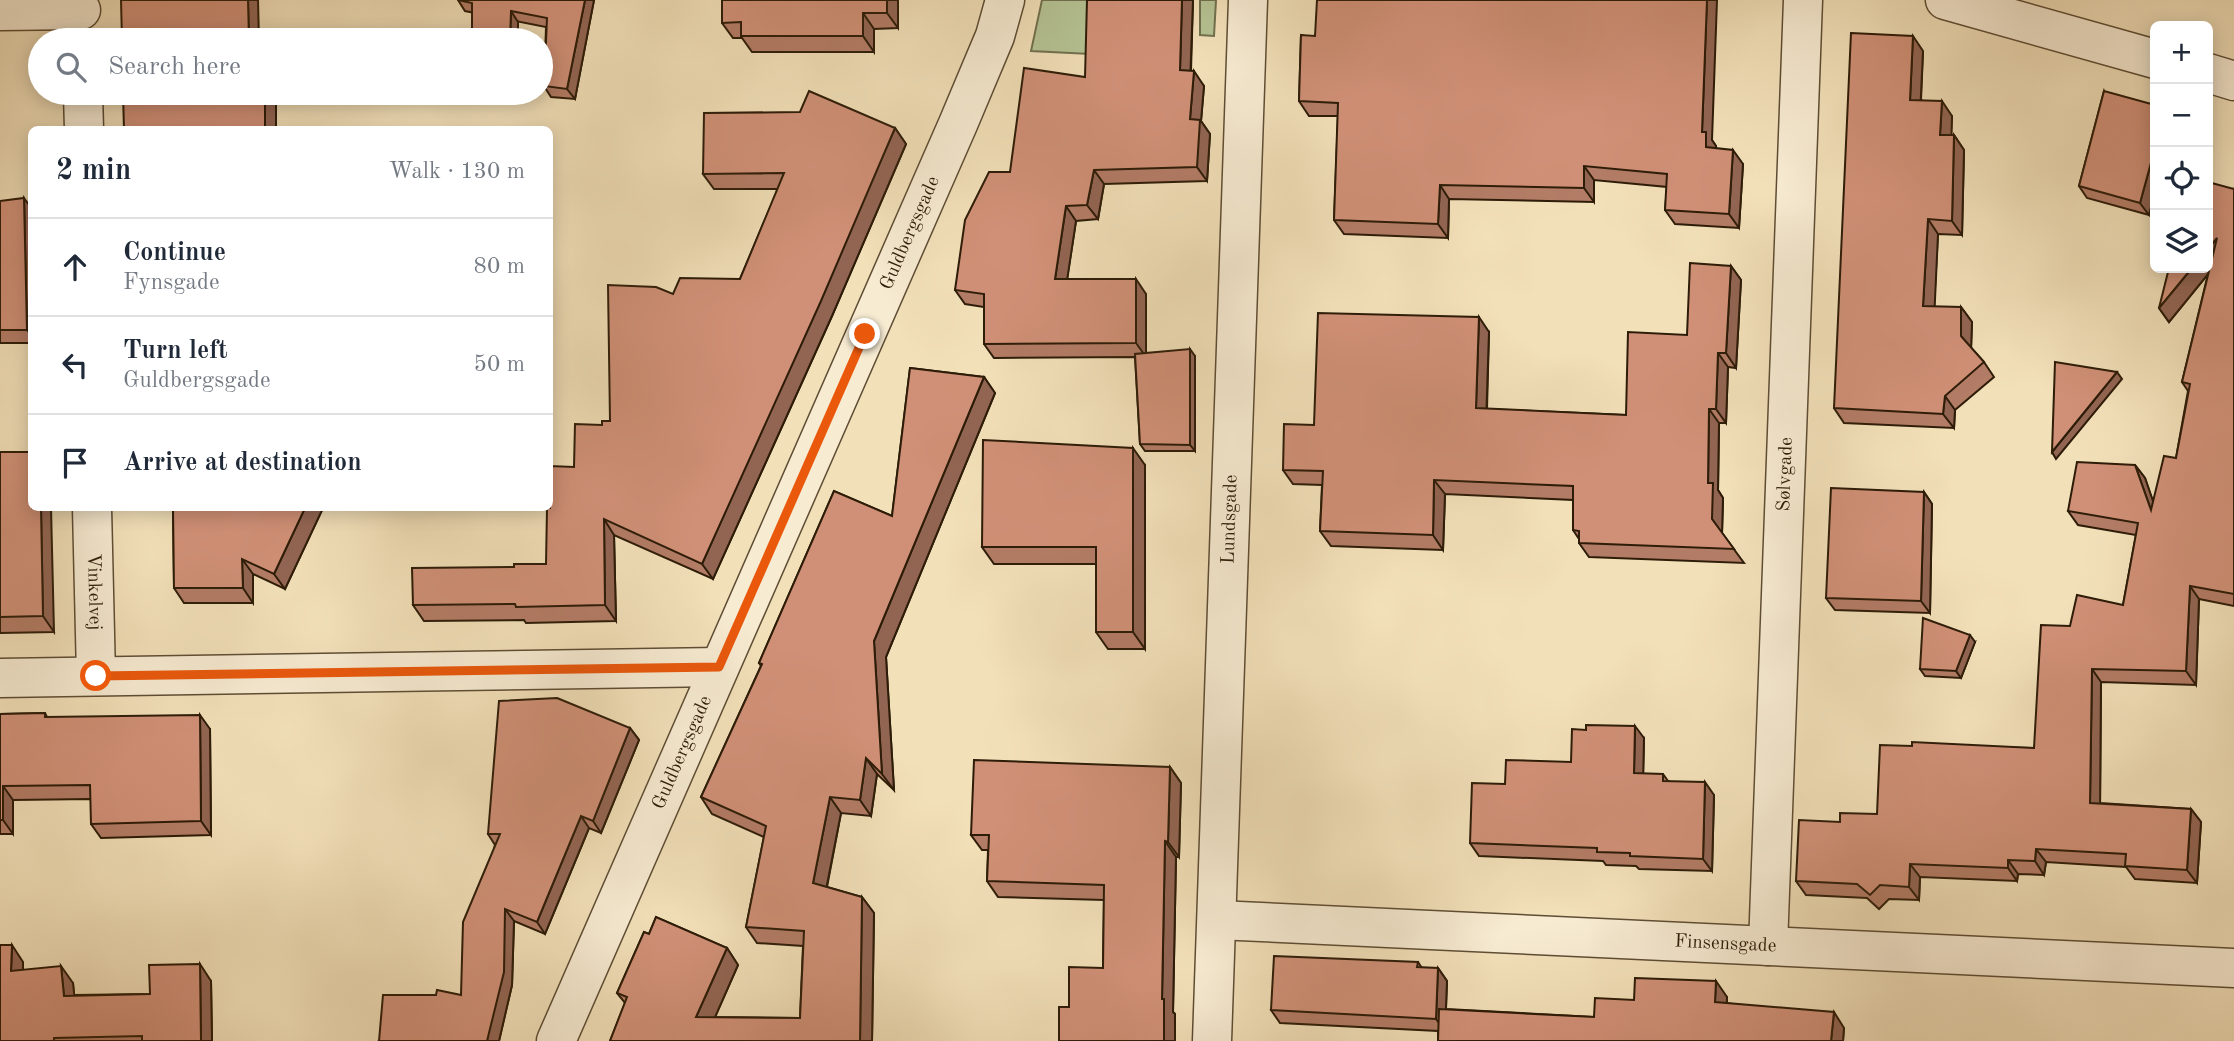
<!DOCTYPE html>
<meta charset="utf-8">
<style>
:root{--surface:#fff;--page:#f2f2f3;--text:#1f2937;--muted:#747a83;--line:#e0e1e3}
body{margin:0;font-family:"Old Standard TT",serif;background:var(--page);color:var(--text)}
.controls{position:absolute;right:21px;top:21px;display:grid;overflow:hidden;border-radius:10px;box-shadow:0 4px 18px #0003}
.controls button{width:63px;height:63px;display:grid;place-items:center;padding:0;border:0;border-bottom:2px solid var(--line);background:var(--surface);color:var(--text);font:35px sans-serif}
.stop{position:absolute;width:21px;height:21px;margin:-16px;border:5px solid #ea580c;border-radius:50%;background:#fff}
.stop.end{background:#ea580c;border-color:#fff;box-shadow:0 2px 7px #0008}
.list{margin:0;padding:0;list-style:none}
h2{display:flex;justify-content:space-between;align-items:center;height:91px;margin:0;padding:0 28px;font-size:30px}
h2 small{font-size:23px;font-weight:400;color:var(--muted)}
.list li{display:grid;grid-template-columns:46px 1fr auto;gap:21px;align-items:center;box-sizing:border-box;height:98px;padding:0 28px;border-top:2px solid var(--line)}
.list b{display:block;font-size:26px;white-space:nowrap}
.list p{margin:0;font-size:23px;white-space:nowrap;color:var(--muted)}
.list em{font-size:23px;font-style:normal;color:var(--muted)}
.icon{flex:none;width:38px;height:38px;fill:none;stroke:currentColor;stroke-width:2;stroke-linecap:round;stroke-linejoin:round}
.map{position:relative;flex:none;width:2234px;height:1041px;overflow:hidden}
.search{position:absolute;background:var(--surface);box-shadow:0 4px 18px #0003;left:28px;top:28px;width:525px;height:77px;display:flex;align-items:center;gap:18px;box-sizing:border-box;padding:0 24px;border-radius:38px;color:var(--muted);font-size:26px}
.panel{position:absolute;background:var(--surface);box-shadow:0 4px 18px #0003;left:28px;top:126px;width:525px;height:385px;border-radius:10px}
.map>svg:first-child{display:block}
.green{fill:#b5c394;stroke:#71704e;stroke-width:2}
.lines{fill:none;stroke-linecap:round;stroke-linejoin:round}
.minor-casing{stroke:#5e4d34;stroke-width:41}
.minor{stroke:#f7ebd2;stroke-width:38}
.wall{fill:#b37c66;stroke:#2d1c08;stroke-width:2}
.shaded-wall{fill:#926553;stroke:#2d1c08;stroke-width:2}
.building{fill:#d09077;stroke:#2d1c08;stroke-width:2}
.route{stroke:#ea580c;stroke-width:9}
.labels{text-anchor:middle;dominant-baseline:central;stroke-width:5;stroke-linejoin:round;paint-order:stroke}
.street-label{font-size:19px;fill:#2d1c08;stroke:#f7ebd2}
</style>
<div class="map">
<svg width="2234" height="1041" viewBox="0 0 2234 1041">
<rect width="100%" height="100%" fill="#f2e0b9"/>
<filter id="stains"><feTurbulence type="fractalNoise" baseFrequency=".00286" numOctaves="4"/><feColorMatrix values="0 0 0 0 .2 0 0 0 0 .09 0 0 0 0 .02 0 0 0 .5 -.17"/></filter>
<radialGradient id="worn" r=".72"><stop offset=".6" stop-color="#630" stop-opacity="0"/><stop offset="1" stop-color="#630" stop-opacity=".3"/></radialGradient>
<g class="green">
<path d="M1042 0H1093L1090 54 1031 51Z"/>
<path d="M1200 0H1216L1214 36 1200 35Z"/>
</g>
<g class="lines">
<g class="minor-casing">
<g id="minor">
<path d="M1945 0 2155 59"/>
<path d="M0 11 81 10"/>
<path d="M2208 73 2234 81"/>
<path d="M83 93 84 130"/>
<path id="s1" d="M92 508 96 676"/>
<path d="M0 678 719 667"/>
<path id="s2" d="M1217 920 2234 968"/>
<path id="s3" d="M1768 946 1803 0"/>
<path id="s4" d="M556 1041 958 124 995 36 1005 0"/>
<path id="s5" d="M1212 1041 1248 0"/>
</g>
</g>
<use href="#minor" class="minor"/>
</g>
<g class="wall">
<path d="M458 0H594L575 99 551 97 544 86 546 27 465 11Z"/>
<path d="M722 0H898V28L874 29V52H752L742 38H733L722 23Z"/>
<path d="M1193 0 1191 71 1204 86 1201 121 1210 134 1207 181 1104 184 1098 219 1076 221 1067 279 1146 294V353L1195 356V451H1145L1140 444 1135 357 994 358 984 344V307L965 304 955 290 1010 172 1085 77Z"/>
<path d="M1301 35 1712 140 1716 146V148L1743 164 1739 228 1675 224 1665 210 1667 187 1594 180V202L1449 199 1448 238 1344 234 1334 220 1338 116H1309L1299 101Z"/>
<path d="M1923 51 1921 100 1952 116 1951 135H1954L1964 150 1962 235 1938 234 1934 307H1961L1972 322 1971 348 1984 362 1994 377 1955 410 1954 428 1844 423 1834 408Z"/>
<path d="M2104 91 2149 215 2087 198 2079 186Z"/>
<path d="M895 128 906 144 832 316 713 579 614 535 616 621 526 623 524 620 424 621 413 605 514 567 546 564 574 467 602 425 610 421 673 294 740 279 778 189H714L703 174Z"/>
<path d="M2234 189V606L2199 599 2196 685 2101 682 2100 803 2191 809 2201 822 2197 883 2135 879 2126 867 2046 862 2044 875 2018 874 2017 881 1920 877 1919 900 1889 899 1879 909 1867 898 1806 895 1796 881 1840 822 1877 814 1912 746 2034 748 2070 626 2123 605 2136 535 2078 525 2068 511 2135 465 2145 478 2153 502 2176 458 2188 391 2182 382 2208 274 2169 322 2159 308Z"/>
<path d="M0 201 32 209V343H0Z"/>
<path d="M1731 266 1741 280 1736 368 1728 367 1726 423H1719L1718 490 1723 498 1722 533 1744 563 1589 557 1579 543V539L1573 530V500L1445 494 1443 550 1331 546 1320 531 1322 485 1293 484 1283 470 1314 425 1489 332 1487 409 1626 415 1687 335Z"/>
<path d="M910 368 984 377 995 393 886 657 894 790 877 774 871 816 841 813 827 887 862 897 874 913 872 1041H610L625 1003 617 993 644 932 649 934 656 917 727 948 738 965 715 1017 800 1018 803 946 757 943 746 927 764 837 712 814 701 797 761 666 759 663 834 491 892 516Z"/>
<path d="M0 452 54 632 0 633Z"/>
<path d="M1145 465V649H1108L1096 632V564H994L982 547Z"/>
<path d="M1924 492 1932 504 1930 613 1835 610 1826 598Z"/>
<path d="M173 508H323L285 589 253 574V603H184L174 588Z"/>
<path d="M1975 642 1961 678 1925 676 1920 669Z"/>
<path d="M45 713 47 717 210 729 211 835 101 838 91 824V799L13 800V834H0V714Z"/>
<path d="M630 728 639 740 601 833 589 828 545 934 514 921 512 985 499 1041H379L461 995 495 845 488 834Z"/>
<path d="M1644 738 1643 774H1663L1668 781 1714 795 1712 871 1639 869 1636 866 1606 865 1603 861 1479 856 1470 843 1505 784Z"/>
<path d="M1170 767 1181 783 1179 857H1176L1173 1012 1175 1014V1041H1059L1069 1007 1103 968 1104 900 998 897 987 881 988 850H982L971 835Z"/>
<path d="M23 962V970L73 983 74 995 150 994 211 981 212 1041H0Z"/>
<path d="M1418 962 1422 968H1438L1447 981 1446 1009 1594 1017 1634 1000 1727 997V1003L1844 1028 1843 1041H1438V1031L1280 1023 1271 1010Z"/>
</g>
<g class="shaded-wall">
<path d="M248 0H258L259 40H249Z"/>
<path d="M585 0H594L575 99 567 89Z"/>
<path d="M887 0H898V28L887 13Z"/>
<path d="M1182 0H1193L1190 85 1180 70Z"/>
<path d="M1707 0H1717L1712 140 1716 146V161L1706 147 1702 132Z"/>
<path d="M511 11 518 22V40H510Z"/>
<path d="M863 13 874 29V52L863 36Z"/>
<path d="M1913 36 1923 51 1920 115 1910 100Z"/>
<path d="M1194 71 1204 86 1201 121 1210 134 1207 181 1197 167 1190 119Z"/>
<path d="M265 93H272L276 97V130H265Z"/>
<path d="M1942 101 1952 116 1951 150 1940 135Z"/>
<path d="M895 128 906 144 832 316 713 579 702 564Z"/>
<path d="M1954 135 1964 150 1962 235 1952 221Z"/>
<path d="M2155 148V191L2149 215 2140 203Z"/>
<path d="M1733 150 1743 164 1739 228 1729 214Z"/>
<path d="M1584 166 1594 180V202L1584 188Z"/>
<path d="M1094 170 1104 184 1098 219 1087 205Z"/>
<path d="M1440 185 1449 199 1448 238 1438 224Z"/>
<path d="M24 198 32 209V336L27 330Z"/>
<path d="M1066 206 1076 221 1065 294 1055 279Z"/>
<path d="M1928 219 1938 234 1934 321 1923 306Z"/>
<path d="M2217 238 2226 252 2169 322 2159 308 2192 268H2208V249Z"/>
<path d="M1731 266 1741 280 1736 368 1726 353Z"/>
<path d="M1136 279 1146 294V357L1136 343Z"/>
<path d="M1961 307 1972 322 1971 351 1961 336Z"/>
<path d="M1479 317 1489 332 1486 423 1476 408Z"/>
<path d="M1190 349 1195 356V451L1190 445Z"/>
<path d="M1718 353 1728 367 1726 423 1716 409Z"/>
<path d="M2117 372 2122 379 2056 459 2052 452Z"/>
<path d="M984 377 995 393 886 657 894 790 882 774 874 641Z"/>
<path d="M1945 396 1955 410 1954 428 1943 414Z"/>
<path d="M1709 409 1719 423 1718 490 1723 498 1722 534 1712 519 1708 483Z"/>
<path d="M1133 448 1145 465V649L1133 632Z"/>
<path d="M2135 465 2145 478 2161 524 2151 510Z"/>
<path d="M1434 480 1445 494 1443 550 1433 535Z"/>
<path d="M1924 492 1932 504 1930 613 1921 601Z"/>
<path d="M41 508H51L54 632 43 616Z"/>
<path d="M305 508H323L285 589 274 574Z"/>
<path d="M604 519 614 535 616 621 605 605Z"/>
<path d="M242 559 253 574V603L243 588Z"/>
<path d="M2190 586 2199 599 2196 685 2186 671Z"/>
<path d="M1970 635 1975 642 1961 678 1956 671Z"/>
<path d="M2092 669 2101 682 2100 816 2090 803Z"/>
<path d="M200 715 210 729 211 835 201 821Z"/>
<path d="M1635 726 1644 738 1643 786 1634 773Z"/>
<path d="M630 728 639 740 601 833 593 821Z"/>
<path d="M866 758 877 774 871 816 860 800Z"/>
<path d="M1170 767 1181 783 1179 857 1168 842Z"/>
<path d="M1705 782 1714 795 1712 871 1703 859Z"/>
<path d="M3 786 13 800V834L3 820Z"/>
<path d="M830 797 841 813 824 900 813 883Z"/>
<path d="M2191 809 2201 822 2197 883 2187 870Z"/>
<path d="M581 816 589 828 545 934 537 922Z"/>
<path d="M1165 841 1176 857 1173 1012 1175 1014V1041H1164L1162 999Z"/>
<path d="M2036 849 2046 862 2044 875 2035 861Z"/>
<path d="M2008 860 2018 874 2017 881 2008 868Z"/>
<path d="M1910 864 1920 877 1919 900 1909 887Z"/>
<path d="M862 897 874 913 872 1041H860Z"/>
<path d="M505 909 514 921 512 985 499 1041H487Z"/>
<path d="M12 945 23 962V988L11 971Z"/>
<path d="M727 948 738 965 708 1033 696 1017Z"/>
<path d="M200 964 211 981 212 1041H201Z"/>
<path d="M61 966 73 983 76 1012 64 996Z"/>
<path d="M1438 968 1447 981 1445 1031 1436 1019Z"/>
<path d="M1716 981 1727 997 1726 1018 1715 1002Z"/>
<path d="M1834 1012 1844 1028 1843 1041H1831Z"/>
</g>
<g class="building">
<path d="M121 0H248L249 40H122Z"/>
<path d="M458 0H585L567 89 544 86 547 18 511 11 510 40H472V3Z"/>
<path d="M722 0H887V13H863V36H741V22L722 23Z"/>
<path d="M1087 0H1182L1180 70 1194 71 1190 119 1200 120 1197 167 1094 170 1087 205 1066 206 1055 279H1136V343L984 344V294L955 290 965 220 989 172H1010L1024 68 1085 77Z"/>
<path d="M1317 0H1707L1702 132H1706V147L1733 150 1729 214 1665 210 1667 174 1584 166V188L1440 185 1438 224 1334 220 1338 103 1299 101 1301 35 1315 36Z"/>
<path d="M1851 33 1913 36 1910 100 1942 101 1940 135H1954L1952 221 1928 219 1923 306 1961 307V336L1984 362 1945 396 1943 414 1834 408Z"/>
<path d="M809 91 895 128 821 301 702 564 604 519 605 605 516 607 515 604 413 605 412 568 514 567V564H546L547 508H550V466L574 467 575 424 602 425V421H610L608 285 656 287 673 294 680 278 740 279 784 173 703 174 704 113 800 112Z"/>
<path d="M2104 91 2155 105V148L2140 203 2079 186Z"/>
<path d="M123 93H265V130H124Z"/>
<path d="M2208 182 2234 189V594L2190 586 2186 671 2092 669 2090 803 2191 809 2187 870 2125 866 2126 854 2036 849 2035 861 2008 860V868L1910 864 1909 887 1880 885 1870 895 1857 884 1796 881 1799 820 1840 822V813L1877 814 1880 745 1912 746V742L2034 748 2041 625 2070 626 2077 595 2123 605 2138 523 2068 511 2077 462 2135 465 2151 510 2164 456 2176 458 2190 384 2182 382 2217 238 2208 249Z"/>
<path d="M24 198 27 330H0V201Z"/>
<path d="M1690 263 1731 266 1726 353H1718L1716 409H1709L1708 483H1713L1712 519 1734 549 1579 543V531L1573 530V486L1434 480 1433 535 1320 531 1323 471 1283 470 1284 424 1314 425 1318 313 1479 317 1476 408 1626 415 1628 332 1687 335Z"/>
<path d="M2169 268H2192L2159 308Z"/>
<path d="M1190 349V445L1140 444 1135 354Z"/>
<path d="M2055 362 2117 372 2052 452Z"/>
<path d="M910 368 984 377 874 641 882 774 866 758 860 800 830 797 813 883 862 897 860 1041H610L627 997 617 993 644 932 649 934 656 917 727 948 696 1017 800 1018 804 931 746 927 766 826 701 797 762 664 759 663 834 491 892 516Z"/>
<path d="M983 440 1133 448V632H1096V547H982Z"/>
<path d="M0 452H32V508H41L43 616 0 617Z"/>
<path d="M1831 488 1924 492 1921 601 1826 598Z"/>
<path d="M173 508H305L274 574 242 559 243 588H174Z"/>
<path d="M1923 618 1970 635 1956 671 1920 669Z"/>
<path d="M557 698 630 728 593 821 581 816 537 922 505 909 504 972 487 1041H379L383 995H436L437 990 461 995 463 922 500 834H488L499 701Z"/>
<path d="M45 713V717L200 715 201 821 91 824 90 785 3 786V820H0V714Z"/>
<path d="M1586 725 1635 726 1634 773 1663 774V781L1705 782 1703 859 1630 856V853L1597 852V848L1470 843 1472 783 1505 784 1506 760 1571 762 1572 729 1586 730Z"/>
<path d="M974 760 1170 767 1168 842 1165 841 1162 999H1164V1041H1059V1007H1069V967L1103 968 1104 885 987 881 989 835H971Z"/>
<path d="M0 945H12L11 971 61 966 64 996 150 994 149 965 200 964 201 1041H142V1036L54 1038V1041H0Z"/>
<path d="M1274 956 1418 962 1417 967 1438 968 1436 1019 1271 1010Z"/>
<path d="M1635 978 1716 981 1715 1002 1834 1012 1831 1041H1438L1439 1009 1594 1017 1595 998 1634 1000Z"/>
</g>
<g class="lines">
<path class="route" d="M96 676 719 667 865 334"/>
</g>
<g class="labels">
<g class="street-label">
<text stroke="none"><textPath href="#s4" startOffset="882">Guldbergsgade</textPath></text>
<text stroke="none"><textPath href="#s3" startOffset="472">Sølvgade</textPath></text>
<text stroke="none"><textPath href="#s5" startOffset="522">Lundsgade</textPath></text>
<text stroke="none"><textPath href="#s1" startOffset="84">Vinkelvej</textPath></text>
<text stroke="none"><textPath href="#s4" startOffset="315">Guldbergsgade</textPath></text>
<text stroke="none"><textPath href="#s2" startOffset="509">Finsensgade</textPath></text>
</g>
</g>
<rect width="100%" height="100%" filter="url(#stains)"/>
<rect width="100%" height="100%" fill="url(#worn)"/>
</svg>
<div class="controls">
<button>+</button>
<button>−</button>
<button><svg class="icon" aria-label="locate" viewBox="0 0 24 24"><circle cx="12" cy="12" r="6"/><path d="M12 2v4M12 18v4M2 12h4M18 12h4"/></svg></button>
<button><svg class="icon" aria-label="layers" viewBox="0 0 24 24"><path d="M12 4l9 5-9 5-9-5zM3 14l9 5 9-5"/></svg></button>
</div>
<div class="stop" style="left:96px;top:676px"></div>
<div class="stop end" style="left:865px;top:334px"></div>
<div class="search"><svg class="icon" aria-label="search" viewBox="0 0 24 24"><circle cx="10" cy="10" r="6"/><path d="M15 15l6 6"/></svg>Search here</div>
<section class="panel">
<h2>2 min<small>Walk · 130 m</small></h2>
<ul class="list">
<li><svg class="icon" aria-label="ahead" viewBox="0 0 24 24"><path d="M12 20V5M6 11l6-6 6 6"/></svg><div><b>Continue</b><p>Fynsgade</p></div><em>80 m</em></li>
<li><svg class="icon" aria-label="left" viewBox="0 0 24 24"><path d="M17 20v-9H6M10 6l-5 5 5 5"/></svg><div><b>Turn left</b><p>Guldbergsgade</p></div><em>50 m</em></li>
<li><svg class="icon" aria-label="arrive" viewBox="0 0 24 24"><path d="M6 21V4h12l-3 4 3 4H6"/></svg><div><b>Arrive at destination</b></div></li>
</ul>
</section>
</div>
